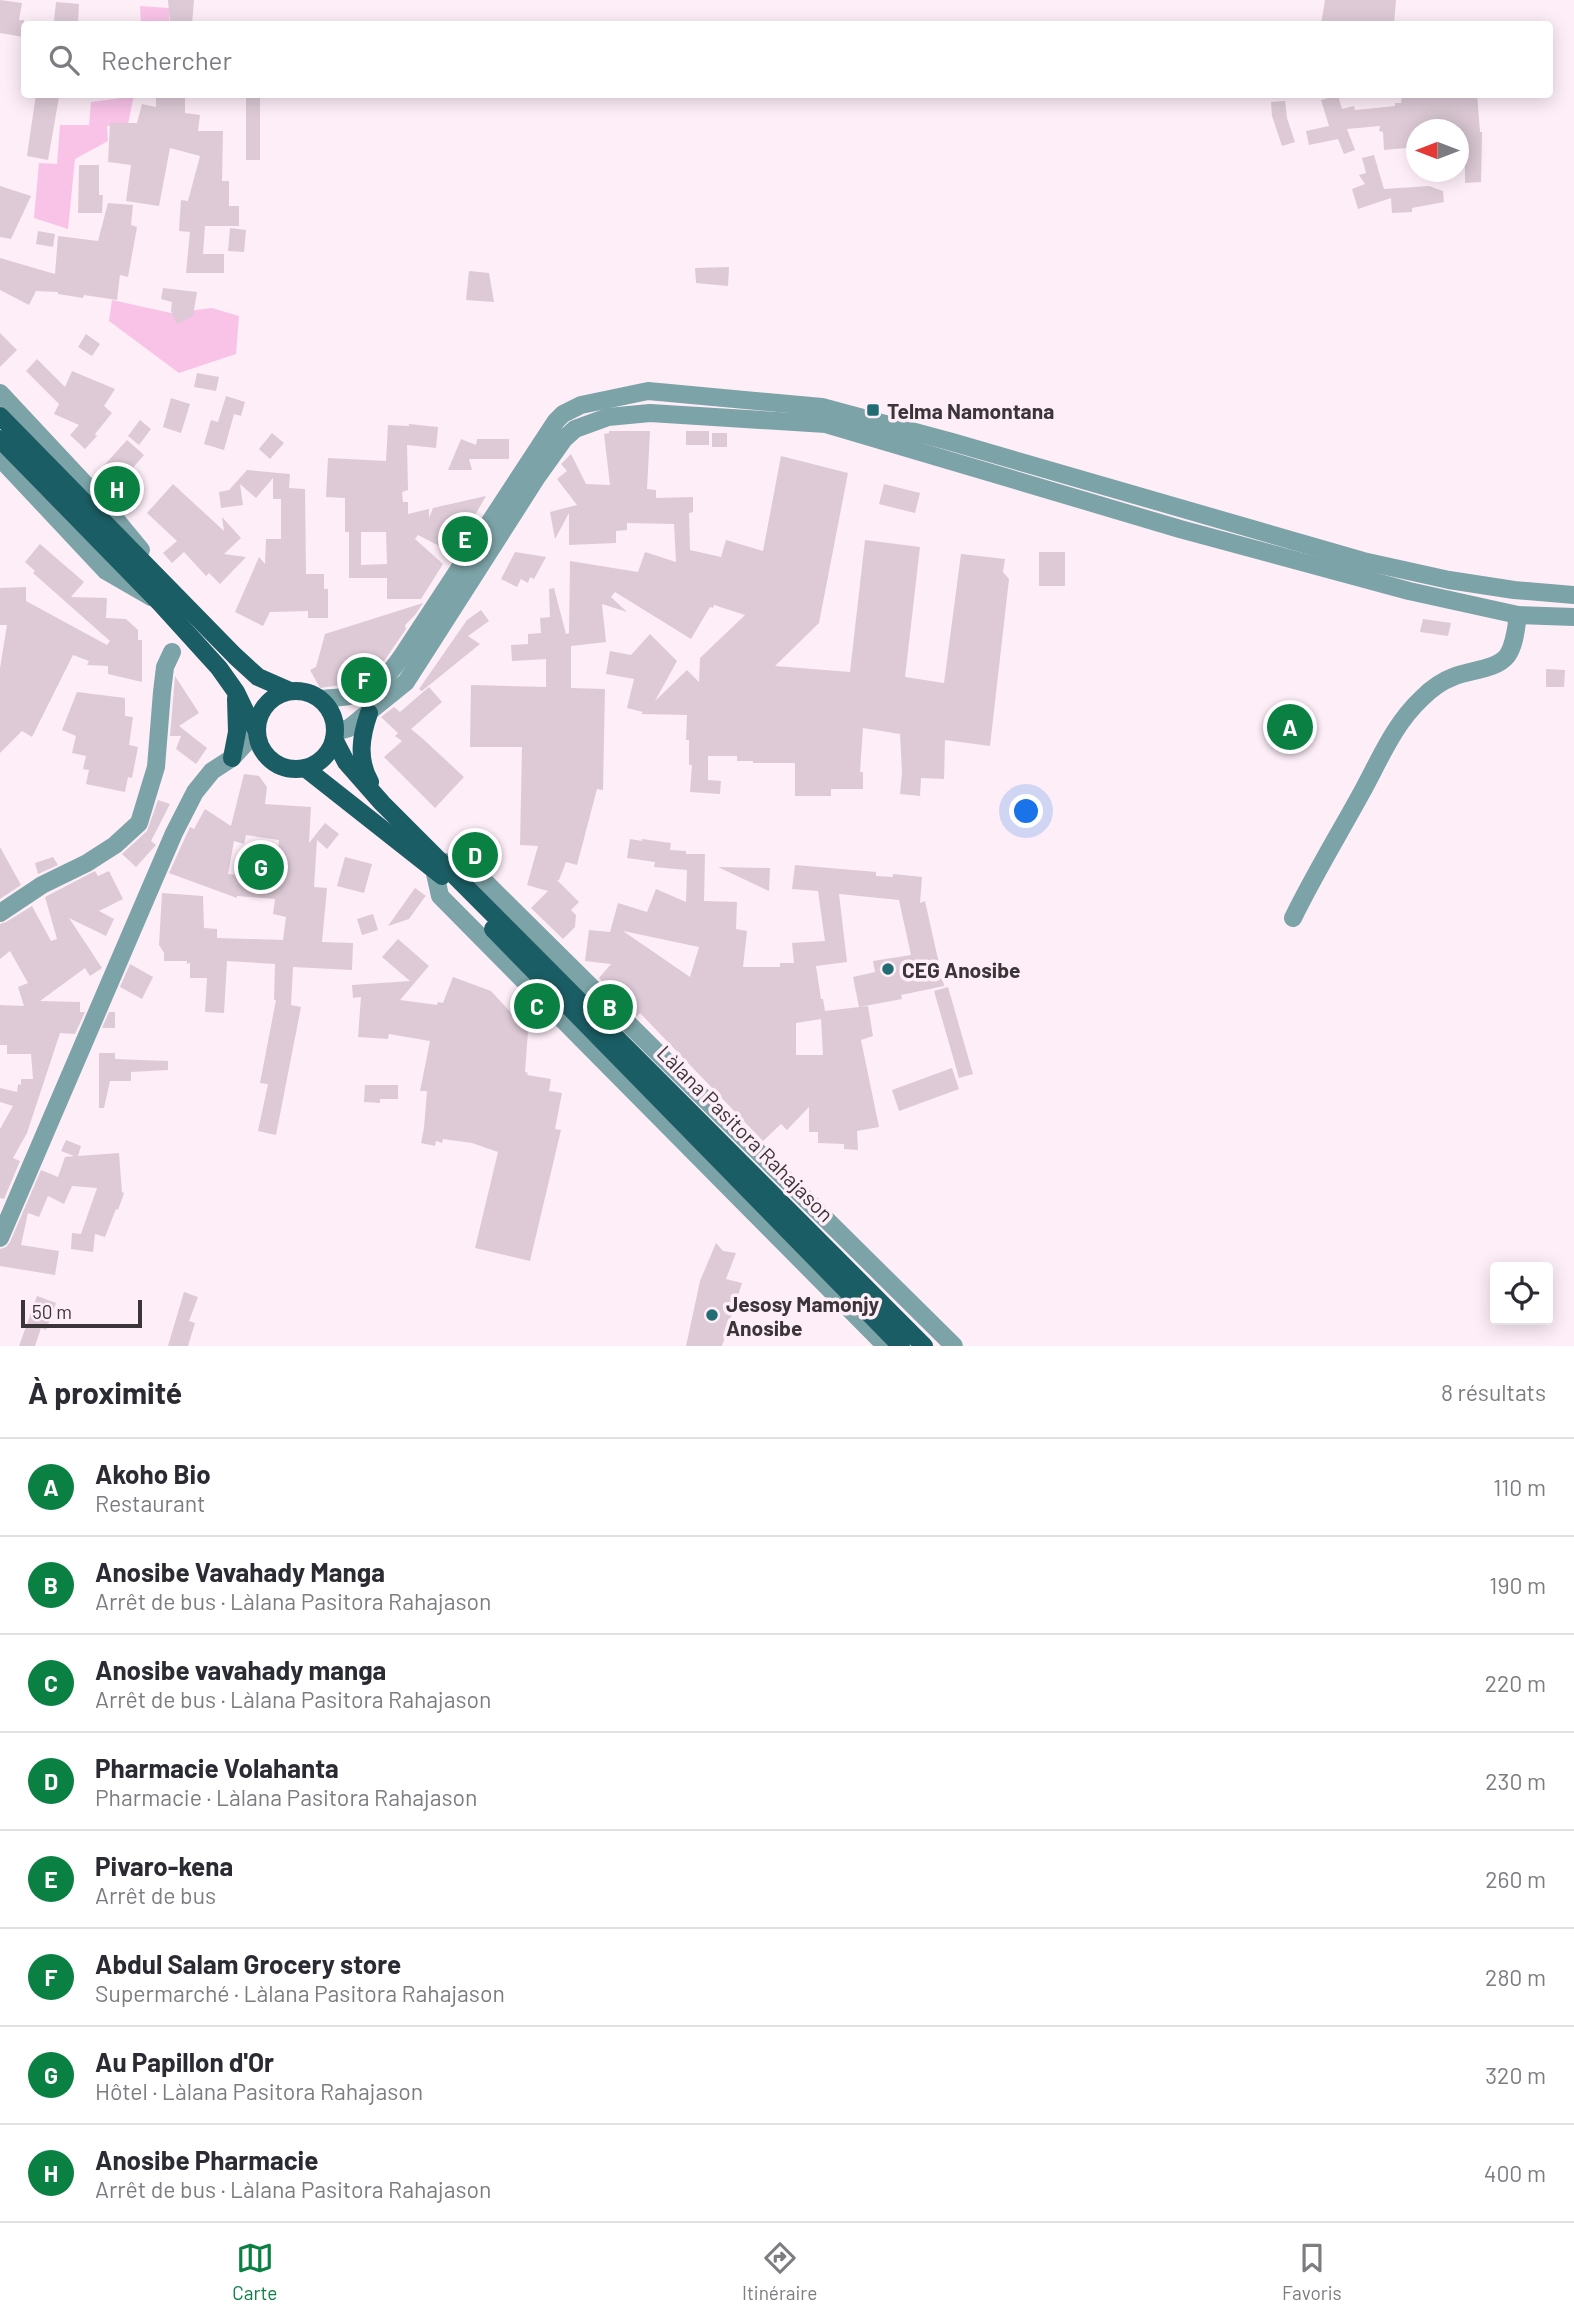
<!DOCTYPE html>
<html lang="fr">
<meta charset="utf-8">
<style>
:root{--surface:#fff;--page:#f2f2f3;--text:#2b2b33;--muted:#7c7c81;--line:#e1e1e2;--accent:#0b8043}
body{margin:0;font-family:Barlow,sans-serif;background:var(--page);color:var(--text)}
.controls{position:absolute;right:21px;bottom:21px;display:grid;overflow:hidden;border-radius:7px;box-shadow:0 4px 18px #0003}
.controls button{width:63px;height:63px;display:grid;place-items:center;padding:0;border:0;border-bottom:2px solid var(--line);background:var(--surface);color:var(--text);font:35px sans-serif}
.compass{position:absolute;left:1406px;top:119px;width:63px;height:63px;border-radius:50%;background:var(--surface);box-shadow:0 4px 18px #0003;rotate:270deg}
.scale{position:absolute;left:21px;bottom:18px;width:121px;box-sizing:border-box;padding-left:7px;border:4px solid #3b3439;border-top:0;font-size:19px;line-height:24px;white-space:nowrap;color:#3b3439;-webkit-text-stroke:5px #feeef8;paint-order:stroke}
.you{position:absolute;left:1027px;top:812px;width:24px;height:24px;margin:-18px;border:5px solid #fff;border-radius:50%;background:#1a73e8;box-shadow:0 0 0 10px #1a73e833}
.badge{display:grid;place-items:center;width:46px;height:46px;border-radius:50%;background:var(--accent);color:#fff;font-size:23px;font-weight:700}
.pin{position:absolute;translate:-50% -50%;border:4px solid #fff;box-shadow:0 2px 7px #0006}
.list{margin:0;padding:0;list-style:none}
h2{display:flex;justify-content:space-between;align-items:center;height:91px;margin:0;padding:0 28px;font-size:30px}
h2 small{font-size:23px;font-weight:400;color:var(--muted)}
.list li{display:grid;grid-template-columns:46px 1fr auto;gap:21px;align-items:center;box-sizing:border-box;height:98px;padding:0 28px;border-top:2px solid var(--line)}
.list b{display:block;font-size:26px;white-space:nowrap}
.list p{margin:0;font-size:23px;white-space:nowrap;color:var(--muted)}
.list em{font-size:23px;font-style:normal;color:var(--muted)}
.icon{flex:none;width:38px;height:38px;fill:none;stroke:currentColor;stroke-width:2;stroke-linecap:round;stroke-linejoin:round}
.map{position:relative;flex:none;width:1574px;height:1346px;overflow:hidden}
.search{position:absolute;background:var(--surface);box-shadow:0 4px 18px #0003;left:21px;right:21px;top:21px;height:77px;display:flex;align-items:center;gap:18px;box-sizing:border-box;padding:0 24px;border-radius:7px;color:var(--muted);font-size:26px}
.sheet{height:875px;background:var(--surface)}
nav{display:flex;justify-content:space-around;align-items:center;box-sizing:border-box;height:98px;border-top:2px solid var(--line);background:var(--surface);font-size:19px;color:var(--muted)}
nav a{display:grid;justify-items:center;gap:4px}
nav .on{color:var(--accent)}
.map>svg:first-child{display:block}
.green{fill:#f9c3e8}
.building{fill:#ddcad6;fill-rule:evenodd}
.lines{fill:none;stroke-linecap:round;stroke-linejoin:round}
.minor{stroke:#7ca3a7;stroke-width:18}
.major{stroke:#1b5d64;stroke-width:18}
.poi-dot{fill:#226d74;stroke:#feeef8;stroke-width:2.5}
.labels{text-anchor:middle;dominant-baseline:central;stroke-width:7;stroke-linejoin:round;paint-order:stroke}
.poi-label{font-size:21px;font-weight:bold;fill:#3b3439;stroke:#feeef8;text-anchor:start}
.street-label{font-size:21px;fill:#3b3439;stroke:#feeef8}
</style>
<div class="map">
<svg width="1574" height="1346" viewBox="0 0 1574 1346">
<rect width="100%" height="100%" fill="#feeef8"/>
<g class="green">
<path d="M140 6 169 8V24H141Z"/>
<path d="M121 95H134L128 124 107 126 108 141 75 159 68 229 34 218 39 163 57 164 60 125H89L91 102 121 98Z"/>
<path d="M112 300 171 313 212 308 239 316 236 354 179 373 109 321Z"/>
</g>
<g class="building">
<path d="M0 0 22 3 19 20H24V37L0 33Z"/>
<path d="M168 0H194L192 24H170Z"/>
<path d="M1325 0H1396L1394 24H1321Z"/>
<path d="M56 2 79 4 78 23 54 21Z"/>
<path d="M36 94 59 97 48 160 27 156Z"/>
<path d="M156 94H185V113L200 115 198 131H223L222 181H229V206H239V226H205L203 254H224V273H186L190 232 179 231 181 200 188 201 200 156 170 148 159 206 126 201 131 165 108 162 110 123H137L142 104 156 107Z"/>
<rect x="246" y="94" width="14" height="66"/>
<path d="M1402 94H1439V98L1477 94 1480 132H1482L1481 182 1465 183V166L1459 167V130H1417V147L1384 150 1383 132 1379 131 1380 126 1347 129 1355 150 1344 154 1338 139 1309 145 1306 131 1329 126 1321 100 1338 95 1342 109 1354 106 1355 110 1395 106V103H1401Z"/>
<path d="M1285 101 1287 118 1295 142 1282 146 1272 116 1271 102Z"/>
<path d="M1374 155 1384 189 1429 186 1443 191 1444 202 1412 208V212L1392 213 1391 198 1358 209 1352 189 1365 184 1359 175 1366 173 1362 158Z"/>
<path d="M79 165H99V195H103L102 213H78Z"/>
<path d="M0 186 31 196 11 239 0 237Z"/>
<path d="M108 203 133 205 131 225 137 227 128 277 120 275 117 300 84 295 83 298 58 294V292L36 291 29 305 0 290V258L55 274 58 236 98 241Z"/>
<path d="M230 228 246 230 244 252 228 251Z"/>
<path d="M38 231 55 234 53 247 36 244Z"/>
<path d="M729 267 728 286 696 283 695 268Z"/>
<path d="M469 271 489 273 494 302 466 300Z"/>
<path d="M163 288 197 292 193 316 177 324 171 311 172 302 161 299Z"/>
<path d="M0 333 17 350 0 367Z"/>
<path d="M86 334 100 344 92 356 78 347Z"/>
<path d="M37 359 65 387 72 371 115 389 104 406 112 413 95 434 97 436 85 449 70 435 79 425 54 414 59 404 26 371Z"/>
<path d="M197 373 219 377 216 391 194 387Z"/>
<path d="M226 396 245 402 241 416 234 414 224 450 204 444 211 420 218 422Z"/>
<path d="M171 398 190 404 181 433 163 427Z"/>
<path d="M140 420 151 429 139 445 128 436Z"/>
<path d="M409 424 438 427 436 448 407 445 408 490 402 492 403 502H408V514L429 509V518L433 508 486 496 458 545 456 544 451 552 418 535 415 539 443 564 421 599H387V578H349V532H345V498L326 497 328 458 386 461 388 425 409 426ZM361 532H386L387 564 361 565Z"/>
<path d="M609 431H650L647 489 656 490V498L693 497V512L689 513 690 550 721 557 726 540 763 551 781 456 848 473 819 623 775 666 850 672 865 540 920 547 905 677 944 683 961 554 1005 559 1003 572 1009 579 990 746 945 740 944 779 921 778 920 796 900 794 902 772 900 734 863 728 860 772H863V789H831V796H795V763H753V761H737V756H708V780L721 781 720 794 690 792 692 765H689V740H686L687 715 641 714 643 712 627 708 634 679 606 674 610 651 631 655 650 634 677 661 655 701 687 670 699 682 700 658 745 615 714 605 713 608 710 607 691 639 615 592 611 597 627 612 602 604 606 642 571 646V688L605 689 603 790 597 789 577 865 566 862 559 880H557L579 902 571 910 576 915 575 927 563 939 531 908 548 891 527 885 538 846 520 845 522 747H470L471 685 546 687V659L512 661 511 645 528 644V634L541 633 540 618 550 617 549 589 554 588 566 634 569 633 570 561 638 572 645 552 676 562 674 524 627 523V530L616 531V543L569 545V513L555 539 550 512 577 505 557 479 567 471 561 464 571 454 586 484 610 485 604 434 609 433Z"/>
<rect x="686" y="431" width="23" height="14"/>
<path d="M272 433 284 443 270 459 259 449Z"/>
<rect x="712" y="433" width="15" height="14"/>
<path d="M461 439 476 445 477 439H509V459H469L472 470H448Z"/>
<path d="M127 440 144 455 131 470 140 479 127 492 112 477 109 479 100 470Z"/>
<path d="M247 470 290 474 289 488 305 489 306 574H324V589H328V618H308V611L270 612 263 626 235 612 259 557 265 564 266 539H281V499H273V478L256 498 240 484 243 505 221 508 219 492 229 490Z"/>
<path d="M173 484 224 531 222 517 241 538 224 554 246 557 220 584 209 573 206 576 184 552 172 563 163 553 177 541 147 513Z"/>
<path d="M884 484 920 493 915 513 879 504Z"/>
<path d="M40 544 84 582 71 597 107 598 106 618 126 619 138 630V640H142V682L108 674V666L87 665 89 661 73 655 32 737 22 731 0 753V668L7 625H0V588L26 587V601L107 645 110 641 33 573 35 571 25 562Z"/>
<path d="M515 552 546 557 534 579 530 577 528 583 521 579 517 587 501 579Z"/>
<rect x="1039" y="552" width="26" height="34"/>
<path d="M423 603 415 615 405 625 406 629 382 664 370 676 356 683 320 688 310 670 316 667 325 634Z"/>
<path d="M481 610 489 621 468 636 480 644 422 691 419 689 467 620Z"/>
<path d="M1423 619 1451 623 1448 636 1420 632Z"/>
<path d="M1546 669 1565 670 1564 687H1546Z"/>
<path d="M175 676 199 713 179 726 207 748 196 764 176 749 181 736H170Z"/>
<path d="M429 687 442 702 411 729 423 739 464 777 435 808 384 757 402 741 395 736 398 733 381 717 394 707 400 712Z"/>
<path d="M77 692 125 698V716L133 717 129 745 138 747 132 778 128 777 125 792 86 784 89 770 83 769 86 756 72 753 76 736 62 730Z"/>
<path d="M244 774 259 776 267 787 265 804 311 807 309 843 325 823 339 834 327 849 317 840 314 887 327 888 322 942 353 943 352 970 293 967 291 1005 301 1007 276 1135 258 1131 268 1084 260 1083 276 1000H274L275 964 227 961 224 1013 205 1012 207 978H190V963L187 964V961H164V953L159 945 162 893 203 896 204 928 217 929V938L283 940 286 917 273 914 275 899 237 896V898L169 873 190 827 194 829 205 809 231 826ZM246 835 279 840 276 881 239 879V875L228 874 234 841 244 844Z"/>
<path d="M158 800 170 804 151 841 156 845 136 867 122 854 147 831Z"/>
<path d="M630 839 642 841V839L671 843 670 850 686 851V854H705L704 901 737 902 736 929 747 931 743 967H780V963H794L792 943 825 941 818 891 792 889 795 865 876 872V876L893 877V874L922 877 920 903 925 901 944 986 901 995 902 999 859 1007 853 977 875 972 873 961 911 955 899 900 839 894 847 962 816 966 821 999H823L825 1011 868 1006 873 1036 861 1040 879 1127 857 1131 858 1150 844 1149V1144L818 1143V1132H809V1107L787 1130 781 1124 763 1141 640 1013 637 1016 599 978 611 964 585 961 589 930 610 932 618 903 647 912 656 889 686 902 687 870 654 867 655 862 627 858ZM623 931 699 947 690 977ZM821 1019 823 1055H796V1023Z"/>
<path d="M0 847 21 885 0 899Z"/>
<path d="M53 857 58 865 38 874 35 863Z"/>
<path d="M345 857 372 864 364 893 337 886Z"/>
<path d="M718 867 770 868 769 891Z"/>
<path d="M95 871 98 876 109 871 123 899 99 911 114 919 106 936 69 918 102 968 90 976 85 968 40 1001 80 1002V1012H85L75 1034 60 1033 27 1133 13 1158 20 1161 4 1199 0 1198V1129L13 1106 0 1102V1088L17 1092 18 1084 21 1085V1079H33L31 1054H7V1045H0V1005L24 1006 18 987 28 983 10 951 0 959V924L6 922 32 906 51 941 57 939 45 897Z"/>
<path d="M415 888 426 896 424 898 409 919 388 926Z"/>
<path d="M373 914 378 930 362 935 357 919Z"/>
<path d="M398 939 429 966 400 1000 437 1005 438 1002 443 1003 453 977 491 991 528 1031 525 1072 528 1073 527 1075 551 1079 549 1091 562 1093 555 1129 561 1130 530 1261 475 1248 498 1152 472 1143 443 1139 442 1143 436 1141 435 1146 421 1143 424 1128 427 1091H420L430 1041 389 1034 388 1039 358 1037 361 997 353 998 352 985 410 981 382 957Z"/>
<path d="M130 964 153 977 142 999 120 987Z"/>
<path d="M948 987 973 1074 959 1078 934 991Z"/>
<path d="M109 1012H115V1028H102Z"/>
<path d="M99 1053H115V1059L168 1061V1070L131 1072V1081H110L104 1108H99Z"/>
<path d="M952 1068 959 1089 899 1111 892 1090Z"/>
<path d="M365 1085H398V1099H380V1103L364 1102Z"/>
<path d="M66 1140 81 1146 78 1156 119 1153 122 1192 124 1193 118 1210 116 1209 105 1237 95 1234 93 1252 71 1249 72 1233 81 1234 97 1188 72 1186 64 1204 48 1196 39 1217 28 1213 21 1245 59 1251 55 1275 0 1266V1249L6 1247 10 1242 41 1170 58 1177 65 1157 74 1156 61 1151Z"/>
<path d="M716 1243 723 1251 736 1253 726 1279 742 1283 722 1346H686L700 1281Z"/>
<path d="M184 1292 198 1297 189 1321 195 1323 188 1346H168Z"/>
<path d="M37 1296 56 1303 46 1330 41 1328 35 1346H19Z"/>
</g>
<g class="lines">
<g class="minor">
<path d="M0 393 99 499 141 550"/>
<path d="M0 458 106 571 151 597"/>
<path d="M321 699C365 696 376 693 402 656L556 421 563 414 581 405 648 391 822 407 952 442 1363 561 1449 580 1514 590 1574 595"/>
<path d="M335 732 349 728 406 682 537 477 564 439 575 429 608 417 650 413 826 424 1180 529 1409 591 1518 615 1574 617"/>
<path d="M442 862 468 865 954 1346"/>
<path d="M434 869 440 896 886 1346"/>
<path d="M0 913 42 885 87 863 115 845 139 823 156 767 162 692 165 667 172 652"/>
<path d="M1293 918C1314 875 1339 834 1362 792 1380 759 1394 724 1422 698 1431 689 1442 681 1453 677 1469 670 1496 670 1507 656 1515 645 1516 628 1518 615"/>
<path d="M0 1238 174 833 195 792 212 771 232 758 257 731"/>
</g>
<g class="major">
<path d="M0 416 235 656 258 677 290 691"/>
<path d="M0 439 160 603 219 668 236 692 248 717 257 731"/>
<circle cx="296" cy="730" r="39"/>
<path d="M369 713C361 736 357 759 370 782"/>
<path d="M334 739 346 762 382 803 924 1346"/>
<path d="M232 758 237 732 236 699"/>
<path d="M305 768 442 876"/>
<path d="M493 929 901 1346"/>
</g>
</g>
<g class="poi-dot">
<rect x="866" y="403" width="14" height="14" rx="3.5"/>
<circle cx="888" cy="969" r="7"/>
<circle cx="712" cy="1315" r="7"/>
</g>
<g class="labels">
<g class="poi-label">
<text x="887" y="410">Telma Namontana</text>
<text x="902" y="969">CEG Anosibe</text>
<text x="726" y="1303">Jesosy Mamonjy<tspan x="726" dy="24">Anosibe</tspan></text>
</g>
<g class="street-label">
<text transform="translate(746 1133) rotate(45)">Làlana Pasitora Rahajason</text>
</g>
</g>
</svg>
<div class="controls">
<button><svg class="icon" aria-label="locate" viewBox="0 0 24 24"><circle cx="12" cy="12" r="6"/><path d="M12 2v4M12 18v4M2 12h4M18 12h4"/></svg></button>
</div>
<svg class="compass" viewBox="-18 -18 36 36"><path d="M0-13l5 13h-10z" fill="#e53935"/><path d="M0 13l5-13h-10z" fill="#7c7c81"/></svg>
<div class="scale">50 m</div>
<div class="you"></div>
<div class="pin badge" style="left:1290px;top:727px">A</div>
<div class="pin badge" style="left:610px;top:1007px">B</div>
<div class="pin badge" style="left:537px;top:1006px">C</div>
<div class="pin badge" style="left:475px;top:855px">D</div>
<div class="pin badge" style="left:465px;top:539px">E</div>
<div class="pin badge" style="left:364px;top:680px">F</div>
<div class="pin badge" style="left:261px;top:867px">G</div>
<div class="pin badge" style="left:117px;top:489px">H</div>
<div class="search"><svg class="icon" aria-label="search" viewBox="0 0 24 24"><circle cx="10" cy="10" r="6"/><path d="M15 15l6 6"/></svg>Rechercher</div>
</div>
<section class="sheet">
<h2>À proximité<small>8 résultats</small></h2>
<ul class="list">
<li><span class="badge">A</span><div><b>Akoho Bio</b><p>Restaurant</p></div><em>110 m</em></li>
<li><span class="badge">B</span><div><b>Anosibe Vavahady Manga</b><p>Arrêt de bus · Làlana Pasitora Rahajason</p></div><em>190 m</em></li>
<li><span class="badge">C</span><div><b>Anosibe vavahady manga</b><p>Arrêt de bus · Làlana Pasitora Rahajason</p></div><em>220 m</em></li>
<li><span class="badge">D</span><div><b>Pharmacie Volahanta</b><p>Pharmacie · Làlana Pasitora Rahajason</p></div><em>230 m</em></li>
<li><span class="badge">E</span><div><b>Pivaro-kena</b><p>Arrêt de bus</p></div><em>260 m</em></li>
<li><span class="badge">F</span><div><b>Abdul Salam Grocery store</b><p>Supermarché · Làlana Pasitora Rahajason</p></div><em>280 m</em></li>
<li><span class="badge">G</span><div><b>Au Papillon d'Or</b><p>Hôtel · Làlana Pasitora Rahajason</p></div><em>320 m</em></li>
<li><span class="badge">H</span><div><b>Anosibe Pharmacie</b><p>Arrêt de bus · Làlana Pasitora Rahajason</p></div><em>400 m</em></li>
</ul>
</section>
<nav>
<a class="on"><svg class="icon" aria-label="map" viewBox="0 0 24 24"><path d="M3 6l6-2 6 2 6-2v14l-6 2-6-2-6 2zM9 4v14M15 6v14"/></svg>Carte</a>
<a><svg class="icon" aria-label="directions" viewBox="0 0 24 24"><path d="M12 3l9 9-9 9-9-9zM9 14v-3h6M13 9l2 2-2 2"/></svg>Itinéraire</a>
<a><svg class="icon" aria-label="saved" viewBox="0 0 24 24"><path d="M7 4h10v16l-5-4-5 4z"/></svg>Favoris</a>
</nav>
